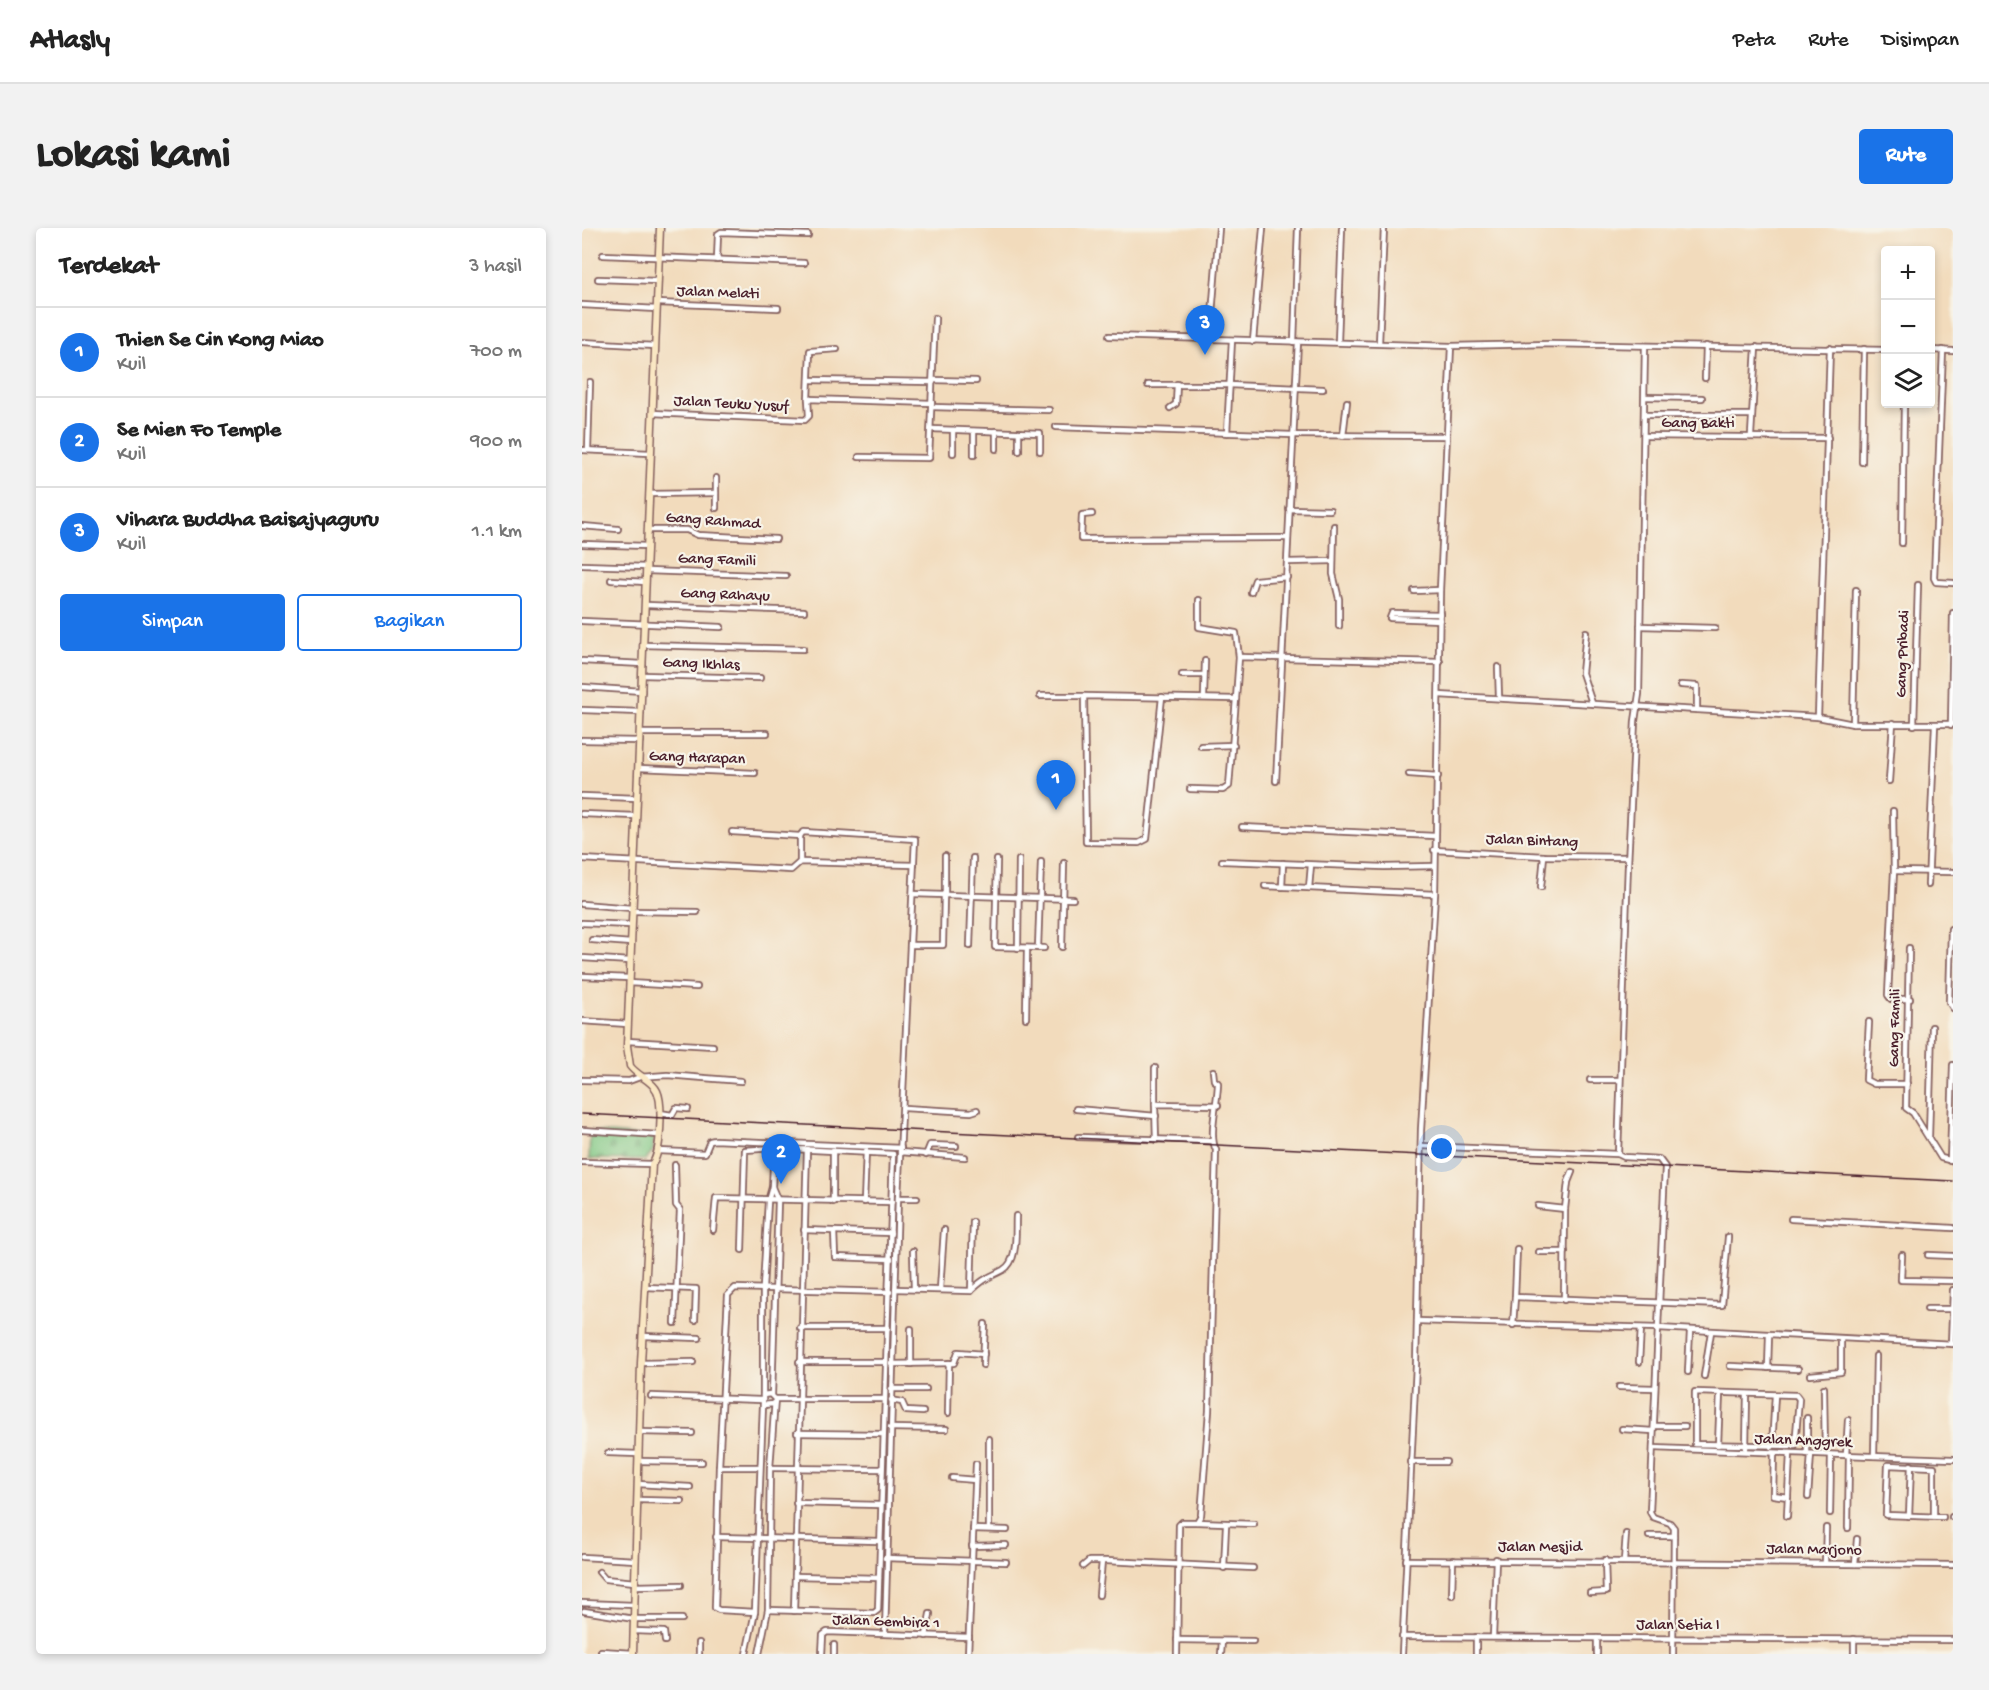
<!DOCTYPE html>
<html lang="id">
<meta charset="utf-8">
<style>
:root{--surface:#fff;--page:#f2f2f2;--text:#222;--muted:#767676;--line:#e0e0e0;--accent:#1a73e8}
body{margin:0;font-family:"Gochi Hand",sans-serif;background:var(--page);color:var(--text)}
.controls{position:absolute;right:18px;top:18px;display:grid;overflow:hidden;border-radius:6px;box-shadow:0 3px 9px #0003}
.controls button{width:54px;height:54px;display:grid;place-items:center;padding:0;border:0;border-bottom:2px solid var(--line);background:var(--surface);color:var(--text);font:30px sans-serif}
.you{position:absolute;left:860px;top:921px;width:21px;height:21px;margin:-15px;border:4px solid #fff;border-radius:50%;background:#1a73e8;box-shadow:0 0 0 9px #1a73e833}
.badge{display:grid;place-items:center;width:39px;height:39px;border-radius:50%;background:var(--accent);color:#fff;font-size:20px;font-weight:700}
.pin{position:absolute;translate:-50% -50px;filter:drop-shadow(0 2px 3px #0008)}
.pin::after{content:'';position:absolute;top:32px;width:21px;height:18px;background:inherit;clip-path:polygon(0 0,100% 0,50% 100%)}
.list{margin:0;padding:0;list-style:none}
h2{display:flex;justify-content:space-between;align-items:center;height:78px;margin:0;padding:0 24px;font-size:26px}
h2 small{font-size:20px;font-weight:400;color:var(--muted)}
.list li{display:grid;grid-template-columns:39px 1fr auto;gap:18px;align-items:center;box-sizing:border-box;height:90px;padding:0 24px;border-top:2px solid var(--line)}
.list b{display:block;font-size:22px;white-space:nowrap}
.list p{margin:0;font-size:20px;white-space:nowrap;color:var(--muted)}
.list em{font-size:20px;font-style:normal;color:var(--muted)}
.actions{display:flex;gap:12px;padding:18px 24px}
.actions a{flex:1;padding:14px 0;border:2px solid var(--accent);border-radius:6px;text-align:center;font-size:21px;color:var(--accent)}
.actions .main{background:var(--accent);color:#fff}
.icon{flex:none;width:33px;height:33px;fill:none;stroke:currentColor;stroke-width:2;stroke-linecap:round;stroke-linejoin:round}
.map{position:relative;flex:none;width:1371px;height:1426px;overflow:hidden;border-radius:6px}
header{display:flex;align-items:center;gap:36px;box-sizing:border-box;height:84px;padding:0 30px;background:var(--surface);border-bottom:2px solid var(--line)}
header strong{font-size:28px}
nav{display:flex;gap:33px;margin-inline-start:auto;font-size:21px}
.intro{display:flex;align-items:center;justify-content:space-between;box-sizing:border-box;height:144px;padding:0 36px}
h1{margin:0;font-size:42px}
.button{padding:15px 27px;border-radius:6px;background:var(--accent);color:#fff;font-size:21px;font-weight:700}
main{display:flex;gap:36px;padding:0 36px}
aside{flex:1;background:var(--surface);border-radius:6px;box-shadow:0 3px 9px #0003}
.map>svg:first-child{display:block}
.cemetery{fill:url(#cemetery-stones);stroke:#657357;stroke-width:1.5}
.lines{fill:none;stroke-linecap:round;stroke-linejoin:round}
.street-casing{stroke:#85615e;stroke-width:8}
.secondary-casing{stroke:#85615e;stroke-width:9}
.street{stroke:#fff;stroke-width:4.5}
.secondary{stroke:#fae7c3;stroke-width:6}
.rail{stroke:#4a1f2b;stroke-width:1.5}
.labels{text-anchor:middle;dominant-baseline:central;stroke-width:4.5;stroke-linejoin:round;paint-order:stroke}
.street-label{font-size:16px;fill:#4a1f2b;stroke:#f7f3e8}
</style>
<header>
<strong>Atlasly</strong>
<nav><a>Peta</a><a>Rute</a><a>Disimpan</a></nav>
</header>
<div class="intro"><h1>Lokasi kami</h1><a class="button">Rute</a></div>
<main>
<aside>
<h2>Terdekat<small>3 hasil</small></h2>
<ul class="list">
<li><span class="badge">1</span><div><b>Thien Se Cin Kong Miao</b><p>Kuil</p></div><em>700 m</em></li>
<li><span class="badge">2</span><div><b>Se Mien Fo Temple</b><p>Kuil</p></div><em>900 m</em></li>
<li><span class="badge">3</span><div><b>Vihara Buddha Baisajyaguru</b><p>Kuil</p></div><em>1.1 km</em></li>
</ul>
<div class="actions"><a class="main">Simpan</a><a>Bagikan</a></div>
</aside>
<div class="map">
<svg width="1371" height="1426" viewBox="0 0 1371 1426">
<defs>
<pattern id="cemetery-stones" width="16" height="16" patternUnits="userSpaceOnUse" patternTransform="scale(1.5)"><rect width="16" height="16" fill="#80c783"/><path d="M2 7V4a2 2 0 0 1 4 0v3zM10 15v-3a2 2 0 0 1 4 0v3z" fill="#70aa71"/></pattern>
</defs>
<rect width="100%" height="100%" fill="#f7f3e8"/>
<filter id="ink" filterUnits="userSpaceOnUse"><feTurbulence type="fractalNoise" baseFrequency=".0167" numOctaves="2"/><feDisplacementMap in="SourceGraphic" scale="12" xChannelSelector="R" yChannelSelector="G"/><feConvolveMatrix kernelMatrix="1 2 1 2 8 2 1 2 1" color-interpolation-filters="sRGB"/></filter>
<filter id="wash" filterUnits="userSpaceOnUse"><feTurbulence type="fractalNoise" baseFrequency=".008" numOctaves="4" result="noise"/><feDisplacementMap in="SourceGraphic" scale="24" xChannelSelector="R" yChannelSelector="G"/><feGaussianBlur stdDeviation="1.35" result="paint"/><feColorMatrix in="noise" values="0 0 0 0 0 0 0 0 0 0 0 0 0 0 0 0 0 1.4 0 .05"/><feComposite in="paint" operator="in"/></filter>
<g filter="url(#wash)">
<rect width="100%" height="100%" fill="#f2dbbc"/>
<path class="cemetery" d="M8 903 72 909 71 923 63 932H57L7 931Z"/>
</g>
<g filter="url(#ink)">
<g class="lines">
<g class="street-casing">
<g id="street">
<path d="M21 27 222 35"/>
<path d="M135 32 136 6 139 4 226 7"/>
<path d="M16 51 76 53"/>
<path d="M75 75 196 80"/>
<path d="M0 77 75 81"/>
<path d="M527 108 869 118 968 116 1304 122"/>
<path d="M628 111 637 0"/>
<path d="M671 113 681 0"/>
<path d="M0 114 73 118"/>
<path d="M712 114 716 0"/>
<path d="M756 114 760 0"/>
<path d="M797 115 802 0"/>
<path d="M1063 118 1057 466 1053 493 1046 636 1036 926 1042 929 1077 931 1083 939 1068 1284 1071 1289 1088 1295 1092 1300 1091 1426"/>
<path d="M1348 122 1371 123"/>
<path d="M1361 122 1352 350 1354 354 1371 355"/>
<path d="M1123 150 1124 118"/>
<path d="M227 152 351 154"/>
<path d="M351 152 394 153"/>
<path d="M566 157H647L741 161"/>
<path d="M1063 169 1120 170"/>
<path d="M226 171 228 123 255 121"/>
<path d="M350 179 467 182"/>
<path d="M588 180 594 176 595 156"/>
<path d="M70 185 223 192 227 188 226 171 350 175"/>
<path d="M1063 187H1170"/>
<path d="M474 199 711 207 864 208"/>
<path d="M349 201 458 205V223"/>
<path d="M371 202V225"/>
<path d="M414 203V221"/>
<path d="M437 204V223"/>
<path d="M645 205 650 112"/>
<path d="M1169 207 1174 119"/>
<path d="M761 208 765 174"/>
<path d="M1063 208 1246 210"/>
<path d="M0 222 68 225"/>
<path d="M6 222 8 154"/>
<path d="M392 227V203"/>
<path d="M277 229 347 230 353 90"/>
<path d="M1280 234 1282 121"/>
<path d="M67 266 134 265"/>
<path d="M134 280V250"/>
<path d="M707 281 748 282"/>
<path d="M510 286 500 287 499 311 706 310"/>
<path d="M0 298 36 301"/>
<path d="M752 298 751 346 757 371V398"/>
<path d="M66 302H105L116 307 194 311"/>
<path d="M1320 315 1322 176"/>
<path d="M0 316 65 318"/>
<path d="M706 334 751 333"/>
<path d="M0 337 65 339"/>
<path d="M65 343 204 348"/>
<path d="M29 352 64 354"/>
<path d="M832 363 858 362"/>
<path d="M669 364 673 352 705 349"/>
<path d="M617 372V399L654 405 657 429"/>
<path d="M64 377 222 383"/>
<path d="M858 386 810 385 808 390 858 392"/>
<path d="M0 393 139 399"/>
<path d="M1058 398 1133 400"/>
<path d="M1004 404 1000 445 1010 475"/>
<path d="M61 417 221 421"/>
<path d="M0 433 61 436"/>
<path d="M916 439 917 469"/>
<path d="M60 447 178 450"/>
<path d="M600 447H622"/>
<path d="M1099 457 1115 458V482"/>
<path d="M0 459 60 463"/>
<path d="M857 467 1236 489 1271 496H1371"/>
<path d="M458 468H502"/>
<path d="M580 469 565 611 557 615 504 614 502 468 654 471 657 429 858 434"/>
<path d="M622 469 623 433"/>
<path d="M0 482 59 484"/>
<path d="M1236 489 1248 120"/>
<path d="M1271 496 1274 362"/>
<path d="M1332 497 1336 357"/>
<path d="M1369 497 1371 385"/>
<path d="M58 505H185"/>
<path d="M0 512 58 513"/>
<path d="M619 518 652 517"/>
<path d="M57 540 173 545"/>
<path d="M827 546 856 548"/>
<path d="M694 553 716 114"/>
<path d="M1307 553 1311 495"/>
<path d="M608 561 641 562 647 558 654 471"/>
<path d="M0 568 55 570"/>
<path d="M1311 583 1312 643 1306 767 1309 771H1328"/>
<path d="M0 586 54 588"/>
<path d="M660 599 853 608"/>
<path d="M150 604 218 608"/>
<path d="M852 622 962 628 1046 629"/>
<path d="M0 631 209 642 218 634 332 637"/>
<path d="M415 632 413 719 462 720"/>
<path d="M640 633 802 639 852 638"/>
<path d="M218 634V608L221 604 333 611 316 970 303 1405"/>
<path d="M1312 643 1371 644"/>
<path d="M1346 657 1353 497"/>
<path d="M683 658 853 666"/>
<path d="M700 659 701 635"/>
<path d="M959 659 962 628"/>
<path d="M727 660 729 637"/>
<path d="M331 666 491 671"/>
<path d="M363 666V628"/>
<path d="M0 676 50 680"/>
<path d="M50 683 115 684"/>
<path d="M0 695 49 697"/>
<path d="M1369 701 1367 774 1371 780"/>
<path d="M10 712 49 715"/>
<path d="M328 717H361L362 666"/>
<path d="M388 718 391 630"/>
<path d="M480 719 482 635"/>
<path d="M436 720 437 632"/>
<path d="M456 720 459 634"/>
<path d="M1327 720 1324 880 1331 885 1359 930 1371 933"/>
<path d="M0 730 48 733"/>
<path d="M0 748 47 750"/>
<path d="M47 755 115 759"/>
<path d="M444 790 445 720"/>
<path d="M0 793 46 796"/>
<path d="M1287 794 1284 852 1292 856H1325"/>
<path d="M45 813 131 818"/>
<path d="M573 840V876"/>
<path d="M0 852 47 853 58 849 85 847 159 853"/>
<path d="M1008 852H1038"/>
<path d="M322 880 389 884 395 882"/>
<path d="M494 881 574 888"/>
<path d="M78 885 90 887 94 880 106 881"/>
<path d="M0 902 77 907"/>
<path d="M496 909 630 913"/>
<path d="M1347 909 1350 799"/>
<path d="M574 912 573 876 636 877"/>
<path d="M839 918 1036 926"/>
<path d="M251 922V974"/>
<path d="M76 923 123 925 128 913 133 912 319 920"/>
<path d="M318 924 383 929"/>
<path d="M344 927 348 917 374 918"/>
<path d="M1368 933 1371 837"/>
<path d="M0 934 70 936"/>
<path d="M316 970H335"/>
<path d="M282 974 284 923"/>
<path d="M956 978 983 981"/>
<path d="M1209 991 1371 1000"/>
<path d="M131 1002 134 970 310 974"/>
<path d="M222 1002 309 1005"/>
<path d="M252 1003 253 1029 309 1031"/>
<path d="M935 1021 933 1069 1140 1077 1146 1009"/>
<path d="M160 1022 163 922 192 920 311 926 296 1382 292 1385 186 1382"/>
<path d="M331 1023 332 1061"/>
<path d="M957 1024H983"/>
<path d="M1320 1027 1319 1052 1371 1053"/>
<path d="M1346 1027 1371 1028"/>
<path d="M63 1059 114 1061 113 1092"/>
<path d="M313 1061 389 1063C402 1050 406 1050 421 1042 437 1033 433 1003 434 988"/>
<path d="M358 1061 362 1002"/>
<path d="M389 1063 391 994"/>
<path d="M982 1072 983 981 986 954 990 944"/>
<path d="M1345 1081H1370"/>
<path d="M835 1093 1076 1100 1371 1116"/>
<path d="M93 1095 98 982 94 977 93 937"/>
<path d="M931 1097 933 1069"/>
<path d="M218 1100H306"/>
<path d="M329 1101V1136"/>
<path d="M60 1108 117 1110"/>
<path d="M1369 1116 1371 1062"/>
<path d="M217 1134H304"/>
<path d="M1057 1134 1059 1100"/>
<path d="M59 1135 111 1134"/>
<path d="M310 1136 372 1135 376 1124 402 1126"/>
<path d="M401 1137 403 1096"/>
<path d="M1148 1138 1216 1141"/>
<path d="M1186 1140 1187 1107"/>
<path d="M1106 1144 1108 1103"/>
<path d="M1228 1147 1259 1144V1111"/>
<path d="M1122 1148 1129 1104"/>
<path d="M1037 1159 1073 1160"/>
<path d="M1242 1160 1243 1226"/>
<path d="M309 1161H344"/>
<path d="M1113 1164 1214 1167 1217 1171 1213 1218 1113 1216Z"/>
<path d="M181 1167V1060L186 973 190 959 192 920"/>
<path d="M190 1167 196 973 190 959"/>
<path d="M69 1168 179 1172"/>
<path d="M193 1171H303"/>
<path d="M309 1172 320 1174 324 1183 341 1184"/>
<path d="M366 1185 367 1135"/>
<path d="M1072 1198H1103"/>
<path d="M308 1200 364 1201"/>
<path d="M1040 1201 1071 1203"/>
<path d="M57 1204 110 1205"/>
<path d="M215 1205 301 1206"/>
<path d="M407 1211V1300"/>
<path d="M1136 1217 1138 1165"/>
<path d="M1190 1219 1193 1167"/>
<path d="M1071 1220 1371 1231"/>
<path d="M1164 1220 1165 1166"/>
<path d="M26 1225 57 1226"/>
<path d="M1192 1225 1191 1267 1206 1269"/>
<path d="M1225 1226V1190"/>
<path d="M1264 1227 1266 1192"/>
<path d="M1292 1228 1294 1128"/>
<path d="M57 1233 120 1234"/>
<path d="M828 1234H864"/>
<path d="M137 1239H177"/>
<path d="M188 1240 300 1241"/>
<path d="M370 1250 393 1252"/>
<path d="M56 1256 108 1259"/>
<path d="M1226 1269 1229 1226"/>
<path d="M56 1272 100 1273"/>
<path d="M214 1275 298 1277"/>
<path d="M1248 1285 1249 1227"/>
<path d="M1205 1288 1208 1225"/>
<path d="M1327 1288 1329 1237"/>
<path d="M1352 1289V1239L1306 1237 1304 1287 1361 1289"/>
<path d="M1370 1289H1371"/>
<path d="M615 1294 672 1296"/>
<path d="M1266 1300 1267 1227"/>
<path d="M391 1301 425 1302"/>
<path d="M1067 1308H1092"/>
<path d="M134 1309 297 1313"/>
<path d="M390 1318 424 1317"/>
<path d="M0 1329 54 1332"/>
<path d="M303 1330 424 1334"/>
<path d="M824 1332 1371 1337"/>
<path d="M1042 1333 1044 1306"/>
<path d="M1243 1335 1244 1300"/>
<path d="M1273 1336 1275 1311"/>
<path d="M501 1338 507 1333H524L671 1340"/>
<path d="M642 1340 644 1297"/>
<path d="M17 1344 23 1351 53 1354"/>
<path d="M213 1348 297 1350"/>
<path d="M53 1358 99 1357"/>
<path d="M1008 1365 1024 1364 1023 1332"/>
<path d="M517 1367 520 1333"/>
<path d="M870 1367 871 1332"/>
<path d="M0 1375 52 1377"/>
<path d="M2 1383 52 1391H100"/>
<path d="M212 1383 225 921"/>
<path d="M173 1384 137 1382 133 1380 137 1239 146 1067 153 1060 308 1064"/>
<path d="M52 1403 82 1404 83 1413"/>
<path d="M344 1408 348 1386"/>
<path d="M820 1409 1371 1412"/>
<path d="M894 1409V1426"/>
<path d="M911 1409 914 1331"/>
<path d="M1015 1410V1426"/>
<path d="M1272 1411V1426"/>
<path d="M595 1412 671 1413"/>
<path d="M19 1423 51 1425"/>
<path d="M117 1426V1415"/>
<path d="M164 1426 173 1384 181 1177"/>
<path d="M177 1426 186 1382 188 1240 193 1171 188 1166 181 1167V1177L191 1176"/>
<path d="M240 1426 241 1407 245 1404 387 1409"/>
<path d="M252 1426V1417"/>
<path d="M386 1426 394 1236"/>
<path d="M595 1426 597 1297 600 1294H615L619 1287 627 1183 634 922C626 907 636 874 636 855L632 852 631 843"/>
<path d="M639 1426 640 1413"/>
<path d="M820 1426 834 1137 839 902 853 666 858 362 869 118"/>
</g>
</g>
<g class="secondary-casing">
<path id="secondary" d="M51 1426 59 1135 70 936C79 927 81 875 75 863 70 852 55 848 48 838L45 818 78 0"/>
</g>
<use href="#street" class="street"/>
<use href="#secondary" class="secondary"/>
<path class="rail" d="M0 886 1371 953"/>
</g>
</g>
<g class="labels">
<g class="street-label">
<text transform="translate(136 66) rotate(2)">Jalan Melati</text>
<text transform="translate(149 177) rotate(3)">Jalan Teuku Yusuf</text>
<text x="1116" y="196">Gang Bakti</text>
<text transform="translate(131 294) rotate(4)">Gang Rahmad</text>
<text transform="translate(135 333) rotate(2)">Gang Famili</text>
<text transform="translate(143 368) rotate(2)">Gang Rahayu</text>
<text transform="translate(1322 426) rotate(-88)">Gang Pribadi</text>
<text transform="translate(119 437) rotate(2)">Gang Ikhlas</text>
<text transform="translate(115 531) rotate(2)">Gang Harapan</text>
<text transform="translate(950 614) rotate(2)">Jalan Bintang</text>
<text transform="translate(1314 800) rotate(-89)">Gang Famili</text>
<text transform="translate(1221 1214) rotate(2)">Jalan Anggrek</text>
<text x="958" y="1320">Jalan Mesjid</text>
<text transform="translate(1232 1323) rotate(1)">Jalan Marjono</text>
<text transform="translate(304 1395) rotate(2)">Jalan Gembira 1</text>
<text x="1096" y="1398">Jalan Setia I</text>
</g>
</g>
</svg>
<div class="controls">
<button>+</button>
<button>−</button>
<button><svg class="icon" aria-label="layers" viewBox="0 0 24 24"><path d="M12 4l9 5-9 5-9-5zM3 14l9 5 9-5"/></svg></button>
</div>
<div class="you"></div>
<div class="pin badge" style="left:474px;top:582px">1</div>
<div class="pin badge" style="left:199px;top:956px">2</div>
<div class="pin badge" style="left:623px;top:127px">3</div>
</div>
</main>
